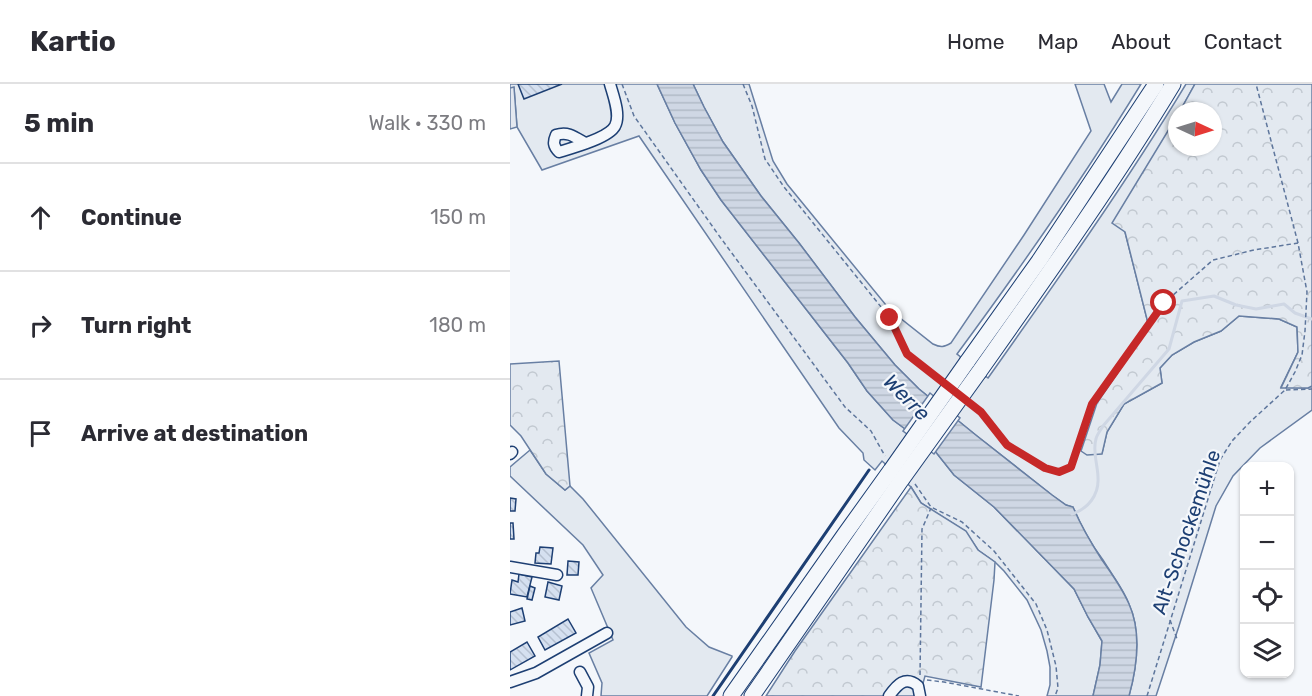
<!DOCTYPE html>
<meta charset="utf-8">
<style>
:root{--surface:#fff;--page:#f2f2f3;--text:#2b2b33;--muted:#7c7c81;--line:#e1e1e2}
body{margin:0;font-family:Rubik,sans-serif;background:var(--page);color:var(--text)}
.controls{position:absolute;right:18px;bottom:18px;display:grid;overflow:hidden;border-radius:12px;box-shadow:0 2px 4px #0004}
.controls button{width:54px;height:54px;display:grid;place-items:center;padding:0;border:0;border-bottom:2px solid var(--line);background:var(--surface);color:var(--text);font:30px sans-serif}
.compass{position:absolute;left:658px;top:18px;width:54px;height:54px;border-radius:50%;background:var(--surface);box-shadow:0 2px 4px #0004;rotate:94deg}
.stop{position:absolute;width:18px;height:18px;margin:-14px;border:4px solid #c62828;border-radius:50%;background:#fff}
.stop.end{background:#c62828;border-color:#fff;box-shadow:0 2px 6px #0008}
.list{margin:0;padding:0;list-style:none}
h2{display:flex;justify-content:space-between;align-items:center;height:78px;margin:0;padding:0 24px;font-size:26px}
h2 small{font-size:20px;font-weight:400;color:var(--muted)}
.list li{display:grid;grid-template-columns:39px 1fr auto;gap:18px;align-items:center;box-sizing:border-box;height:108px;padding:0 24px;border-top:2px solid var(--line)}
.list b{display:block;font-size:22px;white-space:nowrap}
.list em{font-size:20px;font-style:normal;color:var(--muted)}
.icon{flex:none;width:33px;height:33px;fill:none;stroke:currentColor;stroke-width:2;stroke-linecap:round;stroke-linejoin:round}
.map{position:relative;flex:none;width:802px;height:612px;overflow:hidden}
header{display:flex;align-items:center;gap:36px;box-sizing:border-box;height:84px;padding:0 30px;background:var(--surface);border-bottom:2px solid var(--line)}
header strong{font-size:28px}
nav{display:flex;gap:33px;margin-inline-start:auto;font-size:21px}
main{display:flex}
aside{flex:1;background:var(--surface)}
.map>svg:first-child{display:block}
.grass{fill:#e3e9f0;stroke:#687fa3;stroke-width:1.5}
.forest{fill:url(#forest-crowns);stroke:#687fa3;stroke-width:1.5}
.parking{fill:#e3e8f0;stroke:#687fa3;stroke-width:1.5}
.water{fill:url(#water-rules);stroke:#687fa3;stroke-width:1.5}
.pier{fill:#f4f7fb;stroke:#687fa3;stroke-width:1.5}
.lines{fill:none;stroke-linecap:round;stroke-linejoin:round}
.stream{stroke:#cfd7e4;stroke-width:3}
.building{fill:url(#building-back-hatch);stroke:#1d3f73;stroke-width:1.5}
.minor-casing{stroke:#1d3f73;stroke-width:13}
.highway-casing{stroke:#1d3f73;stroke-width:17}
.path{stroke:#5e769c;stroke-width:1.5;stroke-dasharray:4.5 3;stroke-linecap:butt}
.minor{stroke:#f4f7fb;stroke-width:10}
.highway{stroke:#f4f7fb;stroke-width:15}
.highway-bridge-casing{stroke:#1d3f73;stroke-width:17;stroke-linecap:butt}
.highway-bridge{stroke:#f4f7fb;stroke-width:15}
.wall{stroke:#1d3f73;stroke-width:3}
.route{stroke:#c62828;stroke-width:8}
.labels{text-anchor:middle;dominant-baseline:central;stroke-width:4.5;stroke-linejoin:round;paint-order:stroke}
.street-label{font-size:20px;fill:#1d3f73;stroke:#f4f7fb}
.water-label{font-size:21px;font-style:italic;fill:#1d3f73;stroke:#f4f7fb}
</style>
<header>
<strong>Kartio</strong>
<nav><a>Home</a><a>Map</a><a>About</a><a>Contact</a></nav>
</header>
<main>
<aside>
<h2>5 min<small>Walk · 330 m</small></h2>
<ul class="list">
<li><svg class="icon" aria-label="ahead" viewBox="0 0 24 24"><path d="M12 20V5M6 11l6-6 6 6"/></svg><div><b>Continue</b></div><em>150 m</em></li>
<li><svg class="icon" aria-label="right" viewBox="0 0 24 24"><path d="M7 20v-9h11M14 6l5 5-5 5"/></svg><div><b>Turn right</b></div><em>180 m</em></li>
<li><svg class="icon" aria-label="arrive" viewBox="0 0 24 24"><path d="M6 21V4h12l-3 4 3 4H6"/></svg><div><b>Arrive at destination</b></div></li>
</ul>
</aside>
<div class="map">
<svg width="802" height="612" viewBox="0 0 802 612">
<defs>
<pattern id="forest-crowns" width="20" height="18" patternUnits="userSpaceOnUse" patternTransform="scale(1.5)"><rect width="20" height="18" fill="#e3e9f0"/><path d="M2 6a3 3 0 1 1 6 0M12 15a3 3 0 1 1 6 0" fill="none" stroke="#c2c9d1"/></pattern>
<pattern id="water-rules" width="6" height="5" patternUnits="userSpaceOnUse" patternTransform="scale(1.5)"><rect width="6" height="5" fill="#cfd7e4"/><path d="M0 2.5h6" fill="none" stroke="#b1bac7"/></pattern>
<pattern id="building-back-hatch" width="6" height="6" patternUnits="userSpaceOnUse" patternTransform="scale(1.5)"><rect width="6" height="6" fill="#d5e0f0"/><path d="M-1 5l2 2M0 0l6 6M5-1l2 2" fill="none" stroke="#b6c1d1"/></pattern>
</defs>
<rect width="100%" height="100%" fill="#f4f7fb"/>
<g class="grass">
<path d="M0 0H147L165 39 191 86 211 116 338 279 357 307 383 336 425 367 444 391 484 423 564 505 578 533 592 557 590 581 583 612H537L540 601V583L537 567 531 546 517 516 494 487 485 478 468 466 455 447 411 419 401 403 372 377 365 386 354 376 353 369 329 344 129 52 32 86 7 43 4 4H0Z"/>
<path d="M183 0H239L263 77 277 100 380 226 423 260C431 264 434 263 441 259L514 151 581 47 565 0H594L601 18 612 0H631C574 93 512 182 447 270L478 294C546 198 615 101 676 0H685L670 27H667V32L654 55 615 148 639 243 587 319 592 369 597 348 614 320 652 299 650 284 662 271 684 258 711 247 729 232 769 235 787 243 788 268 771 303 798 304 802 302V326L750 364 723 392 706 422 669 542 646 612H619C627 583 632 549 619 520 613 504 602 491 593 476 581 460 571 442 563 423L556 421 542 411 467 352 409 305 385 281 345 233 289 159 251 112 213 58 194 23Z"/>
<path d="M20 366 36 390 55 406 60 402 73 415 176 543 199 563 222 572V573L197 612H91L92 599 79 569 103 556 81 504 93 491 73 461 0 392V383Z"/>
</g>
<g class="forest">
<path d="M685 0H802V302L798 304H771L788 268 787 243 769 235 729 232 711 247 684 258 662 271 650 284 652 299 614 320 597 348 592 370 577 371 571 367 587 319 639 243 615 148 602 139 667 32V63H703V27H670Z"/>
<path d="M49 277 60 402 55 406 36 390 11 352 0 341V280Z"/>
<path d="M401 403 411 419 456 447 468 466 485 478 484 496 471 603 415 592 412 603 407 612H256L285 567Z"/>
</g>
<path class="parking" d="M4 3 7 43 0 45V4Z"/>
<path class="water" d="M147 0H183L194 23 213 58 251 112 289 159 345 233 385 281 409 305 467 352 542 411 556 421 563 423C571 442 581 459 592 476 602 490 612 504 619 520 632 549 627 583 619 612H583L590 581 592 557 578 533 564 505 484 423 444 391 425 367 383 336 357 307 338 279 211 116 191 86 165 39Z"/>
<path class="pier" d="M420 309 450 334 424 370 393 347Z"/>
<g class="lines">
<path class="stream" d="M562 430C578 425 589 411 588 394 588 381 582 367 586 355 587 350 591 346 593 342L659 265 672 217 704 212 726 221 746 225 774 220 785 229 802 235"/>
</g>
<g class="building">
<path d="M8 0H52L14 15Z"/>
<path d="M0 414 6 415 5 427H0Z"/>
<path d="M0 439H3L4 455H0Z"/>
<path d="M30 463 43 464 41 480 25 479 26 469H29Z"/>
<path d="M58 477 69 478 68 491H57Z"/>
<path d="M9 490 22 493 17 513 0 510 2 496 8 498Z"/>
<path d="M38 498 52 502 49 516 35 513Z"/>
<path d="M20 502 25 504 22 516 17 515Z"/>
<path d="M12 524 15 537 0 541V528Z"/>
<path d="M58 535 66 549 35 566 28 553Z"/>
<path d="M17 558 25 572 0 586V568Z"/>
</g>
<g class="lines">
<g class="minor-casing">
<g id="minor">
<path d="M75 59C65 53 58 47 46 51 43 58 43 62 49 68 62 64 99 54 105 42 111 31 103 11 100 0"/>
<path d="M0 370 2 368"/>
<path d="M0 483 47 491"/>
<path d="M70 588 78 603 77 612"/>
<path d="M0 598 26 589 97 549"/>
<path d="M379 612C387 601 395 591 408 602L410 612"/>
</g>
</g>
<g class="highway-casing">
<g id="highway">
<path d="M457 278 529 177 646 0"/>
<path d="M469 288C536 193 603 99 663 0"/>
<path d="M221 612 335 450 381 386"/>
<path d="M242 612 392 395"/>
</g>
</g>
<g class="path">
<path d="M112 0 124 32 210 153 335 323 361 347 375 372"/>
<path d="M233 0 242 22 255 75 274 103 380 234 397 270 429 295"/>
<path d="M776 306 802 305"/>
<path d="M461 320 471 328 497 361 535 384 549 388 561 383 582 320 654 219 703 176 744 166 788 159"/>
<path d="M405 400 421 423 452 438 484 467 526 520 537 546 546 582 548 604 545 612"/>
<path d="M660 536 667 555"/>
<path d="M410 591 412 445 421 424"/>
<path d="M417 596 434 598 509 612"/>
<path d="M637 612 710 376 722 357 740 338 775 306 785 288 792 271 795 247 797 208 788 159 746 0"/>
</g>
<use href="#minor" class="minor"/>
<use href="#highway" class="highway"/>
<g class="highway-bridge-casing">
<g id="highway-bridge">
<path d="M381 386 457 278"/>
<path d="M392 395 469 288"/>
</g>
</g>
<use href="#highway-bridge" class="highway-bridge"/>
<path class="wall" d="M203 612 359 386"/>
</g>
<g class="lines">
<path class="route" d="M380 234 397 270 471 328 497 361 535 384 549 388 561 383 582 320 654 219"/>
</g>
<g class="labels">
<g class="street-label">
<text transform="translate(676 448) rotate(-71)">Alt-Schockemühle</text>
</g>
<g class="water-label">
<text transform="translate(397 313) rotate(45)">Werre</text>
</g>
</g>
</svg>
<div class="controls">
<button>+</button>
<button>−</button>
<button><svg class="icon" aria-label="locate" viewBox="0 0 24 24"><circle cx="12" cy="12" r="6"/><path d="M12 2v4M12 18v4M2 12h4M18 12h4"/></svg></button>
<button><svg class="icon" aria-label="layers" viewBox="0 0 24 24"><path d="M12 4l9 5-9 5-9-5zM3 14l9 5 9-5"/></svg></button>
</div>
<svg class="compass" viewBox="-18 -18 36 36"><path d="M0-13l5 13h-10z" fill="#e53935"/><path d="M0 13l5-13h-10z" fill="#7c7c81"/></svg>
<div class="stop" style="left:654px;top:219px"></div>
<div class="stop end" style="left:380px;top:234px"></div>
</div>
</main>
